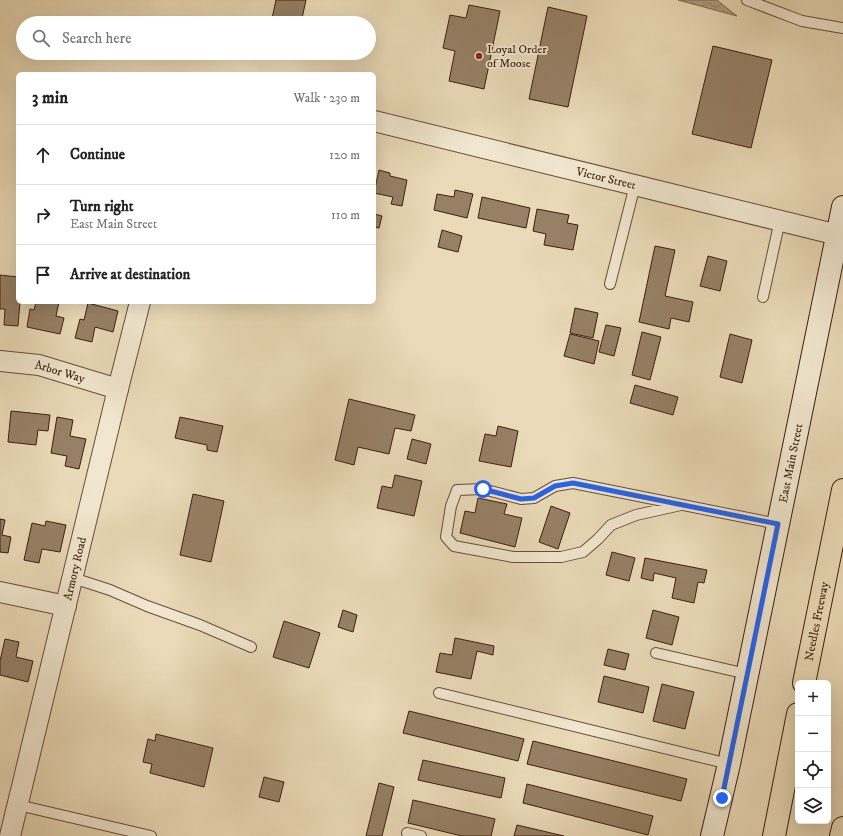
<!DOCTYPE html>
<meta charset="utf-8">
<style>
:root{--surface:#fff;--page:#f2f2f2;--text:#222;--muted:#767676;--line:#e0e0e0}
body{margin:0;font-family:"IM FELL DW Pica",serif;background:var(--page);color:var(--text)}
.controls{position:absolute;right:12px;bottom:12px;display:grid;overflow:hidden;border-radius:6px;box-shadow:0 4px 16px #0002}
.controls button{width:36px;height:36px;display:grid;place-items:center;padding:0;border:0;border-bottom:1px solid var(--line);background:var(--surface);color:var(--text);font:20px sans-serif}
.stop{position:absolute;width:12px;height:12px;margin:-9px;border:3px solid #2563eb;border-radius:50%;background:#fff}
.stop.end{background:#2563eb;border-color:#fff;box-shadow:0 1px 4px #0008}
.list{margin:0;padding:0;list-style:none}
h2{display:flex;justify-content:space-between;align-items:center;height:52px;margin:0;padding:0 16px;font-size:17px}
h2 small{font-size:13px;font-weight:400;color:var(--muted)}
.list li{display:grid;grid-template-columns:26px 1fr auto;gap:12px;align-items:center;box-sizing:border-box;height:60px;padding:0 16px;border-top:1px solid var(--line)}
.list b{display:block;font-size:15px;white-space:nowrap}
.list p{margin:0;font-size:13px;white-space:nowrap;color:var(--muted)}
.list em{font-size:13px;font-style:normal;color:var(--muted)}
.icon{flex:none;width:22px;height:22px;fill:none;stroke:currentColor;stroke-width:2;stroke-linecap:round;stroke-linejoin:round}
.map{position:relative;flex:none;width:843px;height:836px;overflow:hidden}
.search{position:absolute;background:var(--surface);box-shadow:0 4px 16px #0002;left:16px;top:16px;width:360px;height:44px;display:flex;align-items:center;gap:10px;box-sizing:border-box;padding:0 14px;border-radius:22px;color:var(--muted);font-size:15px}
.panel{position:absolute;background:var(--surface);box-shadow:0 4px 16px #0002;left:16px;top:72px;width:360px;height:232px;border-radius:6px}
.map>svg:first-child{display:block}
.water{fill:url(#water-waves);stroke:#816952}
.building{fill:#978066;stroke:#3d1f0f}
.lines{fill:none;stroke-linecap:round;stroke-linejoin:round}
.lane-casing{stroke:#684e39;stroke-width:12}
.street-casing{stroke:#684e39;stroke-width:22}
.secondary-casing{stroke:#3d1f0f;stroke-width:24}
.highway-casing{stroke:#3d1f0f;stroke-width:24}
.lane{stroke:#f1e7d0;stroke-width:10}
.street{stroke:#f1e7d0;stroke-width:20}
.secondary{stroke:#f1e7d0;stroke-width:22}
.highway{stroke:#eadab7;stroke-width:22}
.route{stroke:#2563eb;stroke-width:5}
.poi-dot{fill:#8f2418;stroke:#f1e7d0;stroke-width:1.5}
.labels{text-anchor:middle;dominant-baseline:central;stroke-width:3.5;stroke-linejoin:round;paint-order:stroke}
.poi-label{font-size:12px;fill:#3d1f0f;stroke:#f1e7d0;text-anchor:start}
.street-label{font-size:12px;fill:#3d1f0f;stroke:#f1e7d0}
</style>
<div class="map">
<svg width="843" height="836" viewBox="0 0 843 836">
<defs>
<pattern id="water-waves" width="16" height="10" patternUnits="userSpaceOnUse"><rect width="16" height="10" fill="#af9a7e"/><path d="M0 5q4-4 8 0t8 0" fill="none" stroke="#907d66"/></pattern>
</defs>
<rect width="100%" height="100%" fill="#eadab7"/>
<filter id="stains"><feTurbulence type="fractalNoise" baseFrequency=".005" numOctaves="4"/><feColorMatrix values="0 0 0 0 .2 0 0 0 0 .09 0 0 0 0 .02 0 0 0 .5 -.17"/></filter>
<radialGradient id="worn" r=".72"><stop offset=".6" stop-color="#630" stop-opacity="0"/><stop offset="1" stop-color="#630" stop-opacity=".3"/></radialGradient>
<path class="water" d="M678 0H717L737 16Z"/>
<g class="building">
<path d="M276 0H306L301 23H271Z"/>
<path d="M469 5 500 11 484 89 449 81 455 51 443 48 450 15 466 18Z"/>
<path d="M548 7 587 16 568 107 529 99Z"/>
<path d="M713 46 772 60 751 148 692 134Z"/>
<path d="M379 170 390 173V176L407 180 402 206 391 204 393 197 374 193Z"/>
<path d="M455 190 473 194 467 218 434 210 437 194 454 197Z"/>
<path d="M482 197 530 208 526 228 478 218Z"/>
<path d="M537 209 569 215 567 223 578 225 573 250 544 245 546 234 533 231Z"/>
<path d="M374 214 382 216 379 228 374 227Z"/>
<path d="M442 230 462 236 458 252 438 247Z"/>
<path d="M655 246 675 250 665 296 693 302 689 322 671 318 669 329 639 322Z"/>
<path d="M708 256 727 261 720 291 700 286Z"/>
<path d="M0 275 18 277V302H20L18 326 4 325 5 309H0Z"/>
<path d="M36 302H59L56 316 64 318 60 334 27 327 30 309 34 310Z"/>
<path d="M88 303 118 311 113 332 95 327 92 342 75 338 80 319 84 320Z"/>
<path d="M575 308 598 313 593 338 570 333Z"/>
<path d="M606 325 621 328 614 356 599 352Z"/>
<path d="M642 332 661 337 650 380 632 375Z"/>
<path d="M570 334 599 341 594 364 564 356Z"/>
<path d="M730 334 752 340 742 383 720 377Z"/>
<path d="M635 385 678 397 673 415 630 403Z"/>
<path d="M349 399 415 415 411 431 395 428 389 454 358 447 354 465 335 460Z"/>
<path d="M11 411 50 415 48 431 38 430 36 445 8 442Z"/>
<path d="M57 417 73 420 70 436 86 439 79 469 65 466 67 456 51 453Z"/>
<path d="M180 417 223 426 217 452 207 450V445L175 438Z"/>
<path d="M498 426 518 431 511 467 479 461 485 434 496 436Z"/>
<path d="M412 439 431 444 426 464 407 459Z"/>
<path d="M395 475 422 481 414 516 377 508 382 486 392 488Z"/>
<path d="M193 494 224 501 211 562 180 555Z"/>
<path d="M478 498 507 504 504 514 522 518 515 547 460 533 465 511 475 513Z"/>
<path d="M551 506 570 513 558 549 539 542Z"/>
<path d="M0 519 5 520 2 535 11 537 8 553 0 552Z"/>
<path d="M46 521 66 525 60 552 42 549 39 563 24 560 32 523 45 526Z"/>
<path d="M612 552 635 558 629 581 606 575Z"/>
<path d="M645 558 707 570 704 583 698 582 694 603 672 598 676 578 654 573 653 581 641 578Z"/>
<path d="M343 610 357 615 353 632 338 627Z"/>
<path d="M653 610 679 617 672 645 646 638Z"/>
<path d="M284 621 320 633 309 668 273 657Z"/>
<path d="M455 638 494 646 493 655 477 651 471 679 436 672 440 653 452 655Z"/>
<path d="M5 639 19 642 16 657 33 661 28 682 0 675V661Z"/>
<path d="M608 649 629 654 625 670 604 665Z"/>
<path d="M604 676 649 687 643 713 598 702Z"/>
<path d="M662 684 694 692 685 729 653 721Z"/>
<path d="M409 711 524 739 518 761 403 733Z"/>
<path d="M156 734 213 748 204 787 150 773 152 764 143 762 148 739 155 741Z"/>
<path d="M533 741 687 779 681 801 527 764Z"/>
<path d="M423 760 505 778 501 798 418 780Z"/>
<path d="M264 777 284 782 279 802 259 797Z"/>
<path d="M379 783 394 787 382 836H366Z"/>
<path d="M527 784 653 816 648 835 523 803Z"/>
<path d="M413 800 495 819 491 836H462L408 823Z"/>
<path d="M517 825 564 836H514Z"/>
</g>
<g class="lines">
<g class="lane-casing">
<g id="lane">
<path d="M747 0 802 21 843 28"/>
<path d="M610 284 635 185"/>
<path d="M763 297 780 220"/>
<path d="M681 505 636 515 611 525 598 539 583 552 561 557H513L454 546 446 537 451 506 457 490 483 489 521 499 534 498 555 486 573 483 778 524"/>
<path d="M73 578 110 590 147 606 200 625 251 647"/>
<path d="M656 653 747 674"/>
<path d="M439 693 729 764"/>
<path d="M18 805 151 836"/>
<path d="M407 833 421 836"/>
</g>
</g>
<g class="street-casing">
<g id="street">
<path id="s1" d="M374 121 838 235"/>
<path id="s2" d="M0 361 39 365 118 389"/>
<path d="M0 592 66 606"/>
<path id="s3" d="M10 836 118 389 140 302"/>
</g>
</g>
<g class="secondary-casing">
<g id="secondary">
<path id="s4" d="M712 836 729 764 843 207"/>
</g>
</g>
<g class="highway-casing">
<g id="highway">
<path id="s5" d="M804 683 843 490"/>
<path d="M774 836 798 714"/>
<path d="M841 836 843 828"/>
</g>
</g>
<use href="#lane" class="lane"/>
<use href="#street" class="street"/>
<use href="#secondary" class="secondary"/>
<use href="#highway" class="highway"/>
</g>
<g class="lines">
<path class="route" d="M483 489 521 499 534 498 555 486 573 483 778 524 722 798"/>
</g>
<circle class="poi-dot" cx="479" cy="56" r="4"/>
<g class="labels">
<g class="poi-label">
<text x="487" y="49">Loyal Order<tspan x="487" dy="14">of Moose</tspan></text>
</g>
<g class="street-label">
<text stroke="none"><textPath href="#s1" startOffset="239">Victor Street</textPath></text>
<text stroke="none"><textPath href="#s2" startOffset="61">Arbor Way</textPath></text>
<text stroke="none"><textPath href="#s4" startOffset="381">East Main Street</textPath></text>
<text stroke="none"><textPath href="#s3" startOffset="275">Armory Road</textPath></text>
<text stroke="none"><textPath href="#s5" startOffset="63">Needles Freeway</textPath></text>
</g>
</g>
<rect width="100%" height="100%" filter="url(#stains)"/>
<rect width="100%" height="100%" fill="url(#worn)"/>
</svg>
<div class="controls">
<button>+</button>
<button>−</button>
<button><svg class="icon" aria-label="locate" viewBox="0 0 24 24"><circle cx="12" cy="12" r="6"/><path d="M12 2v4M12 18v4M2 12h4M18 12h4"/></svg></button>
<button><svg class="icon" aria-label="layers" viewBox="0 0 24 24"><path d="M12 4l9 5-9 5-9-5zM3 14l9 5 9-5"/></svg></button>
</div>
<div class="stop" style="left:483px;top:489px"></div>
<div class="stop end" style="left:722px;top:798px"></div>
<div class="search"><svg class="icon" aria-label="search" viewBox="0 0 24 24"><circle cx="10" cy="10" r="6"/><path d="M15 15l6 6"/></svg>Search here</div>
<section class="panel">
<h2>3 min<small>Walk · 230 m</small></h2>
<ul class="list">
<li><svg class="icon" aria-label="ahead" viewBox="0 0 24 24"><path d="M12 20V5M6 11l6-6 6 6"/></svg><div><b>Continue</b></div><em>120 m</em></li>
<li><svg class="icon" aria-label="right" viewBox="0 0 24 24"><path d="M7 20v-9h11M14 6l5 5-5 5"/></svg><div><b>Turn right</b><p>East Main Street</p></div><em>110 m</em></li>
<li><svg class="icon" aria-label="arrive" viewBox="0 0 24 24"><path d="M6 21V4h12l-3 4 3 4H6"/></svg><div><b>Arrive at destination</b></div></li>
</ul>
</section>
</div>
